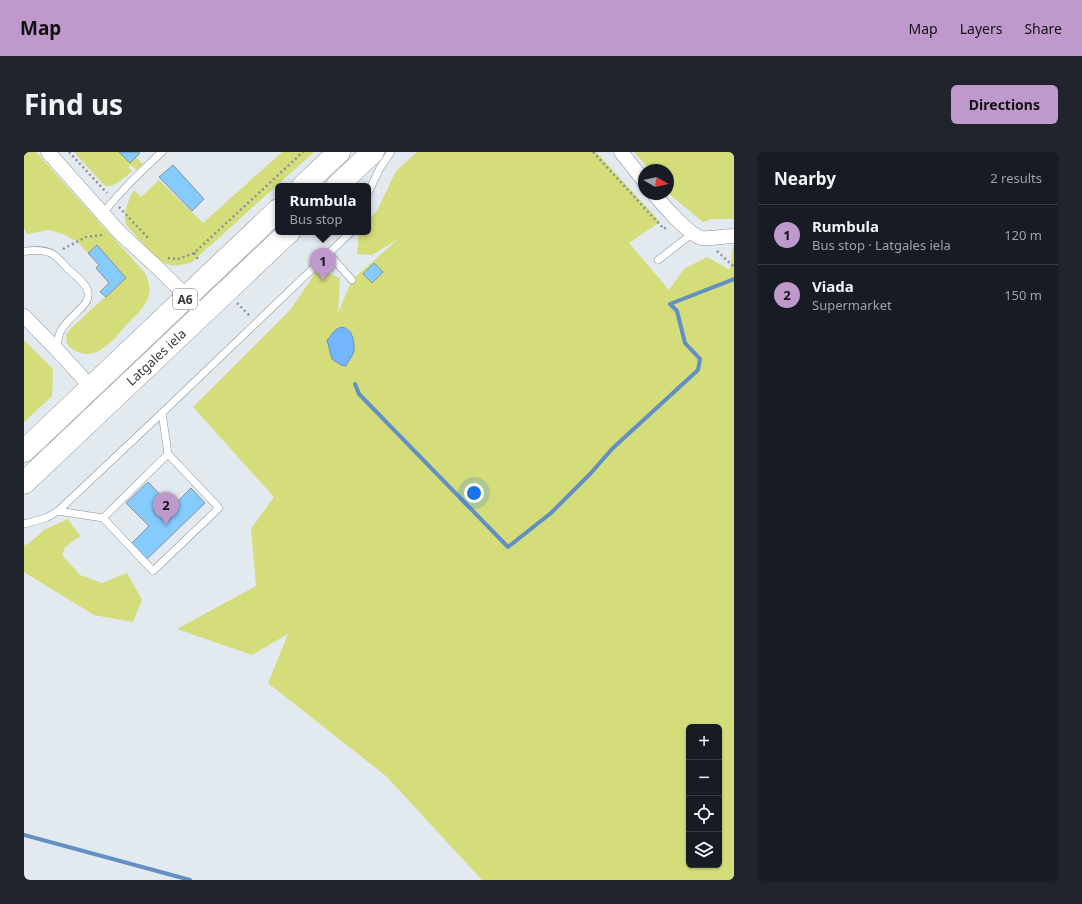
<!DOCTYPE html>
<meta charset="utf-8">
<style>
:root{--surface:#171b24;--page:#20242c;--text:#f1f3f6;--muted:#9ea1a6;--line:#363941;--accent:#c099cc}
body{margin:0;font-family:"Noto Sans",sans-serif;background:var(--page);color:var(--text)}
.controls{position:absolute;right:12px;bottom:12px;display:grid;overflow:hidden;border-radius:6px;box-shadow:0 1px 3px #0004}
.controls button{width:36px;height:36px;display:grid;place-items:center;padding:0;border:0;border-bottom:1px solid var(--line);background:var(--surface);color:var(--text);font:20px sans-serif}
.compass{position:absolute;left:614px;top:12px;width:36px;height:36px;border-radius:50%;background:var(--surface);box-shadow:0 1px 3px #0004;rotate:99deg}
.you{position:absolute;left:450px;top:341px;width:14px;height:14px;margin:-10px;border:3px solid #fff;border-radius:50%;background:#1a73e8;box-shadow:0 0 0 6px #1a73e833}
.badge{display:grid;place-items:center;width:26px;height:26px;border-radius:50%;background:var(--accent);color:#111;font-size:13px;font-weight:700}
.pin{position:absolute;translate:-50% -33px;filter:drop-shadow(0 1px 2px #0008)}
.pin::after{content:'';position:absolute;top:21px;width:14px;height:12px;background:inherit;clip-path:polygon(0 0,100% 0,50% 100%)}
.popup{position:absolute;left:251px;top:31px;width:96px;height:52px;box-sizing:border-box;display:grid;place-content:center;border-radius:6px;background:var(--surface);filter:drop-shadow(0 1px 3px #0005);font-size:13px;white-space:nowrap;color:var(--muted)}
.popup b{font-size:15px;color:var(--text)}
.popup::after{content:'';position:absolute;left:50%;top:100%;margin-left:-8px;border:8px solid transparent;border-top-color:var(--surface)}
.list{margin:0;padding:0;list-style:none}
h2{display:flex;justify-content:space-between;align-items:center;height:52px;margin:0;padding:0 16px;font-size:17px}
h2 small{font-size:13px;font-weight:400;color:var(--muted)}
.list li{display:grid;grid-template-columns:26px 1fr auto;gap:12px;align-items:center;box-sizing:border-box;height:60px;padding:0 16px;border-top:1px solid var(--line)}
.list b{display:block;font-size:15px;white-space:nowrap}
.list p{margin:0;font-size:13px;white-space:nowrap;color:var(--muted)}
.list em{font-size:13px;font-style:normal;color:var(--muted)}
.icon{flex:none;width:22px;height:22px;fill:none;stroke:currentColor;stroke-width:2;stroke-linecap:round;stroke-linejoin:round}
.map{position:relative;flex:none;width:710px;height:728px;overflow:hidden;border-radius:6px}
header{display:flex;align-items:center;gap:24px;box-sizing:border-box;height:56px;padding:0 20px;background:var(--accent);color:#111}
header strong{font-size:19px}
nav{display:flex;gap:22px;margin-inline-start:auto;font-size:14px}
.intro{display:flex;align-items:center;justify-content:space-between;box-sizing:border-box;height:96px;padding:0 24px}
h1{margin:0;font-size:28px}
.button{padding:10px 18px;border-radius:6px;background:var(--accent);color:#111;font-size:14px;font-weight:700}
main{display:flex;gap:24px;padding:0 24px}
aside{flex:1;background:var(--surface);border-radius:6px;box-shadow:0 1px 3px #0004}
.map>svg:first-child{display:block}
.green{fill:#d4dd79;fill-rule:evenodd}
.water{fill:#75b4fe;stroke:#628fc4}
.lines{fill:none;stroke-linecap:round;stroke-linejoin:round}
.stream{stroke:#628fc4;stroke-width:4}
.building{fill:#86cbfe;stroke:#8a9095}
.service-casing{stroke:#8c9298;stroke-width:8}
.minor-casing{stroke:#8c9298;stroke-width:15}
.trunk-casing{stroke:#8c9298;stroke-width:23}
.path{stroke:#8c9195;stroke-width:2.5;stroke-dasharray:2 3;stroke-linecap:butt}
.service{stroke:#fff;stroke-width:7}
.minor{stroke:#fff;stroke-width:14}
.trunk{stroke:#fff;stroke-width:22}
.labels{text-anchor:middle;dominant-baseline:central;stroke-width:3;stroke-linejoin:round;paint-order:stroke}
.shield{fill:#fff;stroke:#727476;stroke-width:1}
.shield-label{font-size:12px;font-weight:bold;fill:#36393b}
.street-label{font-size:13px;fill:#36393b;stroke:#fff}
</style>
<header>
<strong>Map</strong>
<nav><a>Map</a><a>Layers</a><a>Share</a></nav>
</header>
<div class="intro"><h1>Find us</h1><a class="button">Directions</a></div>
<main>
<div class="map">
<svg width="710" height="728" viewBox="0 0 710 728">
<rect width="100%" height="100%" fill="#e2e9ef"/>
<g class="green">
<path d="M0 0H12L121 121C124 128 127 135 125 142 122 155 112 163 103 172 91 186 72 212 50 198 48 197 45 194 43 192L42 183 46 177 102 126 73 93 64 101 54 90 39 82 25 78 3 82 0 76Z"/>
<path d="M50 0H95L106 11 112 5 119 12 112 18 107 13 104 15 108 19C101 25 90 36 81 34Z"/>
<path d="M258 0H290L168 110C154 114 148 116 134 108L102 73C99 60 104 49 110 38L117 45 135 28 179 71Z"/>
<path d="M393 0H572L636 70 605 91 645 138 660 117 683 105 706 118 709 93H710V728H458L362 624 244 531 264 482 228 503 153 477 232 434 227 377 250 345 169 255 267 157 294 117 316 126 314 161 328 128 374 87 348 103 333 102 335 80H344V67L353 59 372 19ZM665 575H695V713H665Z"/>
<path d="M610 0H710V67H688L679 70 644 41V18H626Z"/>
<path d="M0 188 29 217 28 244 0 270Z"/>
<path d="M44 367 56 384 41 395 38 403 56 423 78 431 103 421 118 448 109 470 70 463 0 420V393L4 392 20 378Z"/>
</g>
<path class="water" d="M318 175C327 177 329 184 330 193 330 195 330 197 330 199 328 205 324 209 322 214L317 213 308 207 303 188C310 182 308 178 318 175Z"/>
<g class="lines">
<g class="stream">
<path d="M331 232 335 242 484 395 527 361 566 322 589 296 674 218 676 207 661 191 653 159 646 152 710 127"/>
<path d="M0 683 166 728"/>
</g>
</g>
<g class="building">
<path d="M95 0H114L116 1 106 11Z"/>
<path d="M149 13 180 47 168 59 135 25Z"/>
<path d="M73 93 102 126 82 145 76 140 85 131 72 116 75 113 64 101Z"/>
<path d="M350 111 359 120 348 131 339 122Z"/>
<path d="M124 330 148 355 167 336 181 351 122 408 107 392 125 374 102 351Z"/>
</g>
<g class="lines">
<g class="service-casing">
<g id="service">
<path d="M344 41 356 16 367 0"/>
<path d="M79 61C97 39 117 19 138 0"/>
<path d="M0 100 2 99C11 98 24 97 31 104 36 107 40 113 44 117 51 123 62 131 64 140 68 158 29 168 34 197"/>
<path d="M305 102 328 128"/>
<path d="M634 108 669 81"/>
<path d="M34 359 79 366 144 302 138 261"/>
<path d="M79 366 129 419 195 356 144 302"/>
<path d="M0 372 22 366 34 359 138 261 327 80"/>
</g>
</g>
<g class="minor-casing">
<g id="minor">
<path d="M24 0 96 81 134 116 163 145 178 162"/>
<path d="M597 0 620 29"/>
<path d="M630 42C638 52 666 84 678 86 686 87 702 84 710 84"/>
<path d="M0 164 34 199 67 235"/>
</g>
</g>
<g class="trunk-casing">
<g id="trunk">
<path d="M279 34 315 0"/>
<path d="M313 34 349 0"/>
<path d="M0 299 254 58"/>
<path d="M0 331 265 80"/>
</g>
</g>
<g class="path">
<path d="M45 0 83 41"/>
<path d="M569 0 640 77 642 75"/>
<path d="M95 55 125 87"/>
<path d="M39 97 62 85 79 83"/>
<path d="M693 99 710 115"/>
<path d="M170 101 175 109"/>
<path d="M144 106 154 107 170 101 279 0"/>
<path d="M213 151 227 165"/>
</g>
<use href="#service" class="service"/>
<use href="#minor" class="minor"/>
<use href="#trunk" class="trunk"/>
</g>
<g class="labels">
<rect class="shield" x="149" y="137" width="24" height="20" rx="3"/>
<g class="shield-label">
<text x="161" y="147">A6</text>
</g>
<g class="street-label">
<text transform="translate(132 205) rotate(-43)">Latgales iela</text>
</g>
</g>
</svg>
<div class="controls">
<button>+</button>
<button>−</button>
<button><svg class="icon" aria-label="locate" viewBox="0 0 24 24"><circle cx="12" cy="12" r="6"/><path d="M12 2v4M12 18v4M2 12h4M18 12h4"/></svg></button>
<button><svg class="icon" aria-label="layers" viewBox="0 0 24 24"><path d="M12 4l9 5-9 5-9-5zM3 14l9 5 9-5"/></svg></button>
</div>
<svg class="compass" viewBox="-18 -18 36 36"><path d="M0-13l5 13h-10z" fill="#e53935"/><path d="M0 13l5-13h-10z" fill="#9ea1a6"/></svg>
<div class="you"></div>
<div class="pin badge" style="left:299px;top:129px">1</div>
<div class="popup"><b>Rumbula</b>Bus stop</div>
<div class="pin badge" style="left:142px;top:373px">2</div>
</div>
<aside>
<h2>Nearby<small>2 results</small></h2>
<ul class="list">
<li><span class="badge">1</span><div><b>Rumbula</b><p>Bus stop · Latgales iela</p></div><em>120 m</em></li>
<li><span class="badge">2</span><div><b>Viada</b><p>Supermarket</p></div><em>150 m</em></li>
</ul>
</aside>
</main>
